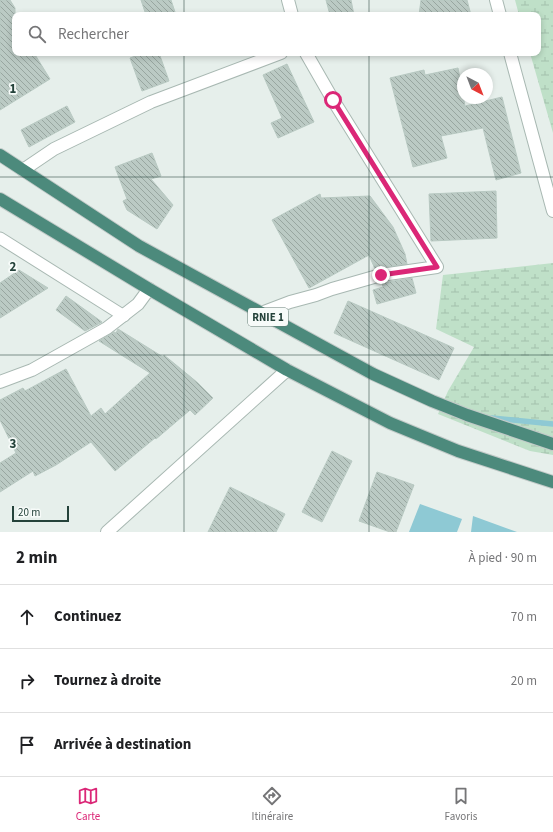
<!DOCTYPE html>
<html lang="fr">
<meta charset="utf-8">
<style>
:root{--surface:#fff;--page:#f6f6f6;--text:#202124;--muted:#757577;--line:#e0e0e0;--accent:#db2777}
body{margin:0;font-family:"Source Sans 3",sans-serif;background:var(--page);color:var(--text)}
.compass{position:absolute;left:457px;top:68px;width:36px;height:36px;border-radius:50%;background:var(--surface);box-shadow:0 2px 6px #0003;rotate:138deg}
.scale{position:absolute;left:12px;bottom:10px;width:57px;box-sizing:border-box;padding-left:4px;border:2px solid #24423a;border-top:0;font-size:11px;line-height:14px;white-space:nowrap;color:#24423a;-webkit-text-stroke:3px #f7fbf9;paint-order:stroke}
.stop{position:absolute;width:12px;height:12px;margin:-9px;border:3px solid #db2777;border-radius:50%;background:#fff}
.stop.end{background:#db2777;border-color:#fff;box-shadow:0 1px 4px #0008}
.list{margin:0;padding:0;list-style:none}
h2{display:flex;justify-content:space-between;align-items:center;height:52px;margin:0;padding:0 16px;font-size:17px}
h2 small{font-size:13px;font-weight:400;color:var(--muted)}
.list li{display:grid;grid-template-columns:26px 1fr auto;gap:12px;align-items:center;box-sizing:border-box;height:64px;padding:0 16px;border-top:1px solid var(--line)}
.list b{display:block;font-size:15px;white-space:nowrap}
.list em{font-size:13px;font-style:normal;color:var(--muted)}
.icon{flex:none;width:22px;height:22px;fill:none;stroke:currentColor;stroke-width:2;stroke-linecap:round;stroke-linejoin:round}
.map{position:relative;flex:none;width:553px;height:532px;overflow:hidden}
.search{position:absolute;background:var(--surface);box-shadow:0 2px 6px #0003;left:12px;right:12px;top:12px;height:44px;display:flex;align-items:center;gap:10px;box-sizing:border-box;padding:0 14px;border-radius:8px;color:var(--muted);font-size:15px}
.sheet{height:244px;background:var(--surface)}
nav{display:flex;justify-content:space-around;align-items:center;box-sizing:border-box;height:56px;border-top:1px solid var(--line);background:var(--surface);font-size:11px;color:var(--muted)}
nav a{display:grid;justify-items:center;gap:2px}
nav .on{color:var(--accent)}
.map>svg:first-child{display:block}
.wetland{fill:url(#wetland-marsh)}
.water{fill:#8ec9d4}
.lines{fill:none;stroke-linecap:round;stroke-linejoin:round}
.stream{stroke:#8ec9d4;stroke-width:5.5}
.building{fill:url(#building-back-hatch);stroke:#b8c9c2}
.service-casing{stroke:#a8b8b2;stroke-width:13}
.minor-casing{stroke:#a8b8b2;stroke-width:14}
.trunk-casing{stroke:#c2cac8;stroke-width:14}
.service{stroke:#fff;stroke-width:11}
.minor{stroke:#fff;stroke-width:12}
.trunk{stroke:#4c8a7c;stroke-width:12}
.route{stroke:#db2777;stroke-width:5}
.grid{fill:none;stroke:#24423a;stroke-width:1;stroke-opacity:0.55}
.labels{text-anchor:middle;dominant-baseline:central;stroke-width:3.5;stroke-linejoin:round;paint-order:stroke}
.shield{fill:#f7fbf9;stroke:#637a73;stroke-width:1}
.shield-label{font-size:11px;font-weight:bold;fill:#24423a}
.grid-label{font-size:13px;text-anchor:middle;font-weight:bold;fill:#24423a;stroke:#f7fbf9;stroke-width:3.5;stroke-linejoin:round;paint-order:stroke}
</style>
<div class="map">
<svg width="553" height="532" viewBox="0 0 553 532">
<defs>
<pattern id="wetland-marsh" width="20" height="14" patternUnits="userSpaceOnUse"><rect width="20" height="14" fill="#bfe0c8"/><path d="M1 5h8M5 5V1M11 12h8M15 12V8" fill="none" stroke="#a4c1ad"/></pattern>
<pattern id="building-back-hatch" width="6" height="6" patternUnits="userSpaceOnUse"><rect width="6" height="6" fill="#bbcac4"/><path d="M-1 5l2 2M0 0l6 6M5-1l2 2" fill="none" stroke="#98a6a0"/></pattern>
</defs>
<rect width="100%" height="100%" fill="#e6efeb"/>
<g class="wetland">
<path d="M515 0H553V133L530 53H538V15H519Z"/>
<path d="M553 263V455L530 451 438 414 448 391 474 347 436 329 443 275Z"/>
</g>
<g class="water">
<path d="M420 504 462 519 457 532H409Z"/>
<path d="M473 516 517 532H471Z"/>
</g>
<g class="lines">
<path class="stream" d="M492 418 553 424"/>
</g>
<g class="building">
<path d="M0 0H10L15 8V53H34L50 79 0 110Z"/>
<path d="M141 0H171L176 15H146Z"/>
<path d="M326 0H351L354 15H330Z"/>
<path d="M421 0H467L471 15H419Z"/>
<path d="M143 53H159L169 81 142 91 130 58Z"/>
<path d="M287 64 314 122 278 138 271 123 282 118 263 75Z"/>
<path d="M458 68 465 106 502 97 521 173 496 180 483 128 441 136 447 158 413 167 390 78 424 70 425 75Z"/>
<path d="M67 106 75 122 29 147 21 130Z"/>
<path d="M152 153 161 176 151 179 173 205 157 229 127 210 123 201 127 199 115 167Z"/>
<path d="M496 191 497 238 431 241 429 194Z"/>
<path d="M320 194 321 198 370 196 393 227 405 254 407 264 375 269 369 255 309 288 272 220Z"/>
<path d="M19 270 48 288 0 318V283Z"/>
<path d="M412 278 416 293 377 304 373 290 383 287 382 283Z"/>
<path d="M66 296 102 322 85 331 56 310Z"/>
<path d="M348 301 454 348 439 380 334 333Z"/>
<path d="M118 329 163 357 164 355 198 383 213 398 195 415 190 410 156 439 155 438 115 471 91 442 56 465 35 476 33 471 0 492V463L16 453 0 420V400L23 388 25 391 66 369 91 416 101 408 105 414 150 373 99 341 114 332 116 333Z"/>
<path d="M332 451 352 461 322 522 302 512Z"/>
<path d="M377 472 414 485 396 532H390L359 521Z"/>
<path d="M230 487 285 514 276 532H208Z"/>
</g>
<g class="lines">
<g class="service-casing">
<path id="service" d="M0 238 124 316"/>
</g>
<g class="minor-casing">
<g id="minor">
<path d="M288 0 292 15"/>
<path d="M496 0 500 15"/>
<path d="M510 53 553 211"/>
<path d="M23 170 54 149 151 102 281 53"/>
<path d="M261 313 290 302 316 295 332 289 381 275 437 267 333 100 306 53"/>
<path d="M0 382 32 370 107 328 138 304 149 289"/>
<path d="M107 532 287 370"/>
</g>
</g>
<g class="trunk-casing">
<g id="trunk">
<path d="M0 155 139 246 373 374 432 401 467 415 553 444"/>
<path d="M0 199 149 289 287 370 390 423 458 451 553 482"/>
</g>
</g>
<use href="#service" class="service"/>
<use href="#minor" class="minor"/>
<use href="#trunk" class="trunk"/>
</g>
<g class="lines">
<path class="route" d="M333 100 437 267 381 275"/>
</g>
<path class="grid" d="M184 0V15M369 0V15M184 53V532M369 53V532M0 177H553M0 355H553"/>
<g class="labels">
<rect class="shield" x="248" y="308" width="40" height="18" rx="3"/>
<g class="shield-label">
<text x="268" y="317">RNIE 1</text>
</g>
</g>
<g class="grid-label">
<text x="13" y="93">1</text>
<text x="13" y="271">2</text>
<text x="13" y="448">3</text>
</g>
</svg>
<svg class="compass" viewBox="-18 -18 36 36"><path d="M0-13l5 13h-10z" fill="#e53935"/><path d="M0 13l5-13h-10z" fill="#757577"/></svg>
<div class="scale">20 m</div>
<div class="stop" style="left:333px;top:100px"></div>
<div class="stop end" style="left:381px;top:275px"></div>
<div class="search"><svg class="icon" aria-label="search" viewBox="0 0 24 24"><circle cx="10" cy="10" r="6"/><path d="M15 15l6 6"/></svg>Rechercher</div>
</div>
<section class="sheet">
<h2>2 min<small>À pied · 90 m</small></h2>
<ul class="list">
<li><svg class="icon" aria-label="ahead" viewBox="0 0 24 24"><path d="M12 20V5M6 11l6-6 6 6"/></svg><div><b>Continuez</b></div><em>70 m</em></li>
<li><svg class="icon" aria-label="right" viewBox="0 0 24 24"><path d="M7 20v-9h11M14 6l5 5-5 5"/></svg><div><b>Tournez à droite</b></div><em>20 m</em></li>
<li><svg class="icon" aria-label="arrive" viewBox="0 0 24 24"><path d="M6 21V4h12l-3 4 3 4H6"/></svg><div><b>Arrivée à destination</b></div></li>
</ul>
</section>
<nav>
<a class="on"><svg class="icon" aria-label="map" viewBox="0 0 24 24"><path d="M3 6l6-2 6 2 6-2v14l-6 2-6-2-6 2zM9 4v14M15 6v14"/></svg>Carte</a>
<a><svg class="icon" aria-label="directions" viewBox="0 0 24 24"><path d="M12 3l9 9-9 9-9-9zM9 14v-3h6M13 9l2 2-2 2"/></svg>Itinéraire</a>
<a><svg class="icon" aria-label="saved" viewBox="0 0 24 24"><path d="M7 4h10v16l-5-4-5 4z"/></svg>Favoris</a>
</nav>
